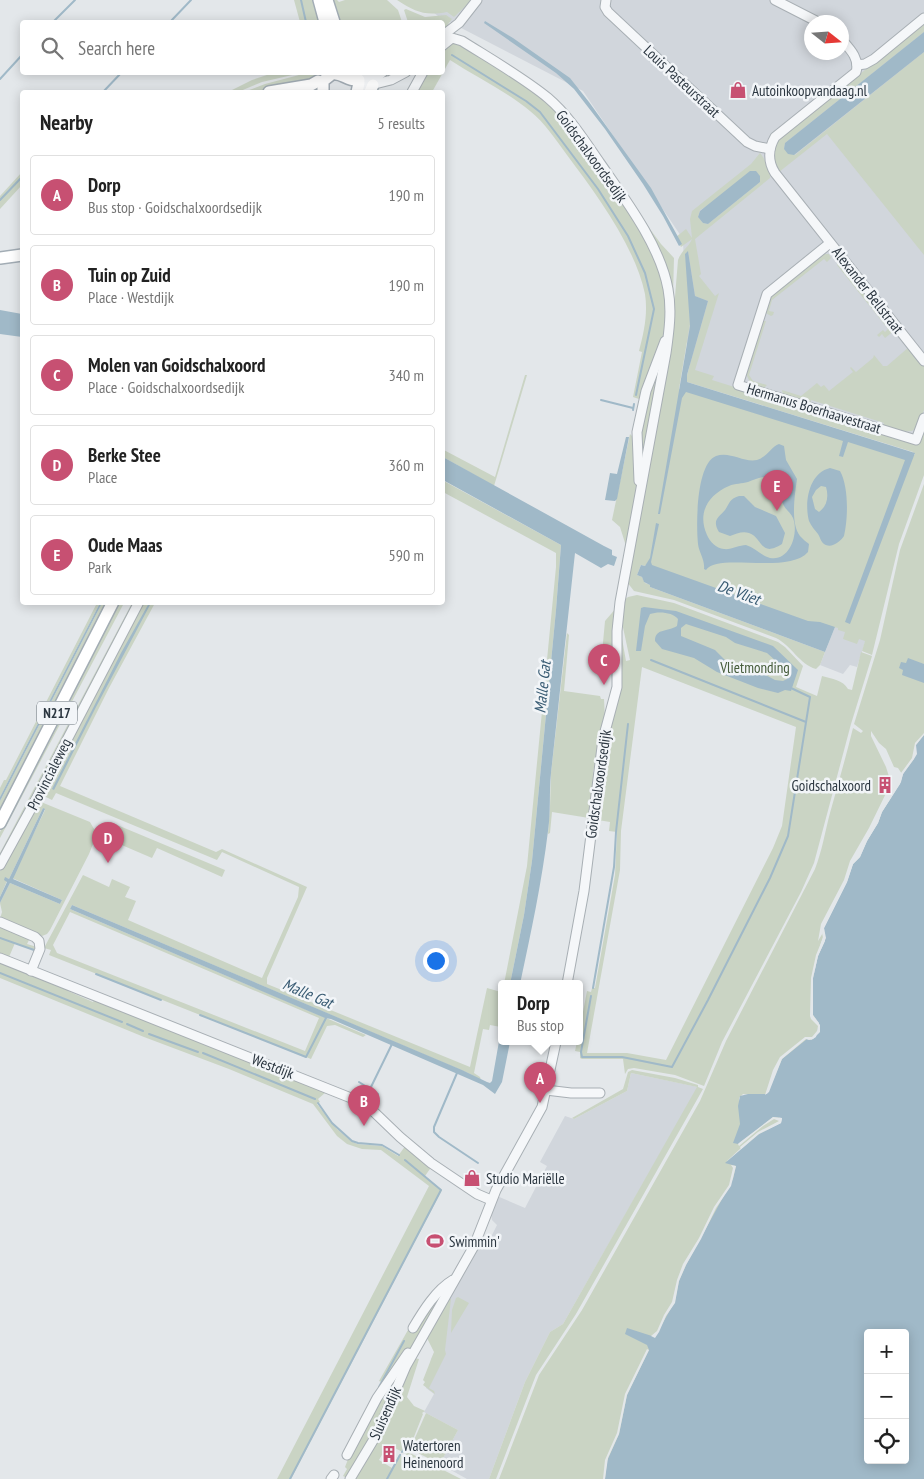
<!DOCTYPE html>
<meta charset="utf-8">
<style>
:root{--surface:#fff;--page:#f6f6f6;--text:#222;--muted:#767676;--line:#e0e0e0;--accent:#c75072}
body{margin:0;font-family:"PT Sans Narrow",sans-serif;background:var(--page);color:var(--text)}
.controls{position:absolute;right:15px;bottom:15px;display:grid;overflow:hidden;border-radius:5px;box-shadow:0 2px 12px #0003}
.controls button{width:45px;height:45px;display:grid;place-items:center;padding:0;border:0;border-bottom:1px solid var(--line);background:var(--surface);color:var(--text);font:25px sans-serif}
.compass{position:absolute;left:804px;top:15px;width:45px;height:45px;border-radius:50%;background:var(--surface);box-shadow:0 2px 12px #0003;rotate:107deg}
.you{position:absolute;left:435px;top:960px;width:18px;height:18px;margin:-12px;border:4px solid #fff;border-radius:50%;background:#1a73e8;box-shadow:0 0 0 8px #1a73e833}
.badge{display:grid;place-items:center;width:32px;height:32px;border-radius:50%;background:var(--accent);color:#fff;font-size:16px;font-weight:700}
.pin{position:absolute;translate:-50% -41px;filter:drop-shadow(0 1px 2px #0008)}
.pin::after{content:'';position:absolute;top:26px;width:18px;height:15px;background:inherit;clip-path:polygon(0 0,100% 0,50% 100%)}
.popup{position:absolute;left:498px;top:980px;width:85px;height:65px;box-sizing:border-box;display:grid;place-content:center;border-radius:5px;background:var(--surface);filter:drop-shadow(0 1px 4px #0005);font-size:16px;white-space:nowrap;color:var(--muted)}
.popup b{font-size:19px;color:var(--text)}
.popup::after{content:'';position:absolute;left:50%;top:100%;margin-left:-10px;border:10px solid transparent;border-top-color:var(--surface)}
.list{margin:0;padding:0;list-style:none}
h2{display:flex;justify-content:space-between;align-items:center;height:65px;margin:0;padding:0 20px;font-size:21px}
h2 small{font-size:16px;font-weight:400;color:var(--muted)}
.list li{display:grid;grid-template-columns:32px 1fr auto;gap:15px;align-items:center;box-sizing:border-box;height:80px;margin:0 10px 10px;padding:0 10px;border:1px solid var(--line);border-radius:5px}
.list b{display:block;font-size:19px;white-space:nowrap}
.list p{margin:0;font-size:16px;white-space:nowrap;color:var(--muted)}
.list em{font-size:16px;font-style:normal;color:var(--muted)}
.icon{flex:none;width:28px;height:28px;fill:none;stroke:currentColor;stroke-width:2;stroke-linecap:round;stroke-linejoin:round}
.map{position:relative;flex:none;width:924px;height:1479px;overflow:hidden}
.search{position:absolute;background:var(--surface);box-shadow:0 2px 12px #0003;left:20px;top:20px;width:425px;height:55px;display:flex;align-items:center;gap:12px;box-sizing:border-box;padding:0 18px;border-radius:5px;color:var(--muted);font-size:19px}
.panel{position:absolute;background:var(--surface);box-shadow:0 2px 12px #0003;left:20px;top:90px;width:425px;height:515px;border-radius:5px}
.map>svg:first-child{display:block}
.built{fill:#d1d6dc;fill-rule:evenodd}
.green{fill:#cad4c4;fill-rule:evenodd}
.water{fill:#a0b9c8;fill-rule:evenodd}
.pier{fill:#e3e7ea}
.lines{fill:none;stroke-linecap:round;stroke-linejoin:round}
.stream{stroke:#a0b9c8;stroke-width:2}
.minor-casing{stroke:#a8afb4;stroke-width:11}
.major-casing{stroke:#a3adb5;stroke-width:14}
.minor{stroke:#f5f7f9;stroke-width:9}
.major{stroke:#fff;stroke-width:11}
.labels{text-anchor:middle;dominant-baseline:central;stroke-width:5;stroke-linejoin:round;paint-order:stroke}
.shield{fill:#f2f5f8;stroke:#677078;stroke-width:1}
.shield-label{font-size:14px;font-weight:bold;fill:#2c3741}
.street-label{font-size:15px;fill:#2c3741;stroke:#f2f5f8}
.poi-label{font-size:15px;fill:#2c3741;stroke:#f2f5f8;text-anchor:start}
.park-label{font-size:15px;fill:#455c3a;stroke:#f2f5f8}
.water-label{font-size:16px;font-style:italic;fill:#385b73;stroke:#f2f5f8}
</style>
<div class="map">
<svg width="924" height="1479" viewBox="0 0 924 1479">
<rect width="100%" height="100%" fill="#e3e7ea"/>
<g class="built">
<path d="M418 0H924V449L691 378 686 331 683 239 583 91 438 16ZM812 22H842V52H812Z"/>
<path d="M835 627 867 636 857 667 850 665 843 674 820 665Z"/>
<path d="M631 1073 698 1087 563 1324 550 1332 525 1382 489 1479H467L440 1464 458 1430 424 1412 434 1394 426 1388 431 1359 435 1351 427 1336 481 1241 490 1239 497 1225 492 1220 491 1214 497 1196 525 1208 547 1166 540 1162 565 1116 574 1119 627 1091Z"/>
</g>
<g class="green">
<path d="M294 0H316L321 22H300Z"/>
<path d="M332 0H337L339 2 345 0H387L398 10 402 22H340Z"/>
<path d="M397 0H472L454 17 447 12C424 16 416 12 397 0Z"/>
<path d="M406 9 425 17 446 15 452 19 443 31 442 22H408L404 10Z"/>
<path d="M924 23V32L785 143 784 149 795 155 924 52V255L827 134 779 172C773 160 772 147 782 136Z"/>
<path d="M451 43 460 44C490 63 532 84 557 110 568 121 577 137 586 150 615 189 662 249 667 299 670 333 654 366 643 397L639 399 633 397 642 352 639 351C644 332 648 314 645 294 635 246 596 194 567 155 556 140 545 123 530 111 506 91 476 77 450 60L432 92H415L426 73 442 72 443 50Z"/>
<path d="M273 73H301L262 82 238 92H228L252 80Z"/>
<path d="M303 73H321L314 79 264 92H244L265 84 299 75Z"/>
<path d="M760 153C764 157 771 173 770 178L695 239 701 274 699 276 715 296 719 293 695 370 714 376 712 380 918 444 924 429V475L899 544 872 655 862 651 865 641 859 639 857 644 843 639 845 632 838 630V628L810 623 647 564 645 566 641 565 637 575 642 577 645 583 651 585 650 587 825 652 820 665 816 669C799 664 792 646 776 638L674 600 634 591 627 582 674 309 678 260C681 251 689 247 692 239L681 247 676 237 686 229 692 238 690 219 692 211 751 164ZM760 176V182L708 224 703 223 698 217 700 210ZM688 251 695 296 708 301 687 375V382L913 452 915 455 679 389 690 324Z"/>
<path d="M22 172V185L0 209V196Z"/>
<path d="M641 217 661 244 674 258 673 296Z"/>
<path d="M823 254H829L831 258 827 262 824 259 772 300 769 311 774 312 773 315 771 316 764 312 768 298Z"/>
<path d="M837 262H840L895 330 885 338 882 334 879 337 877 335 883 330 885 332 888 329 837 265Z"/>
<path d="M763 321H766L749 375 753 381 767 385 763 389 751 384 746 374 761 322Z"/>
<path d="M909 347 924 366V410L917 427 912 431 902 432 883 426 884 423 811 400 810 403 783 395 782 390 801 396 817 383 821 387 824 385 829 391 853 372 850 368 851 367 856 372 873 358 874 355 883 366H887Z"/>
<path d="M663 348 640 476 639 429Z"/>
<path d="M525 375H527L494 486 443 457 442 449 495 477Z"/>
<path d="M630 434 633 437 638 492 626 546 620 527 612 520Z"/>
<path d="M442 480 561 545 556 610 532 861 524 915 510 984H504L527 866 556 567V553L443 492Z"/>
<path d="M924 484V736L917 759 902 774 898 768 894 767 886 749 879 743 871 731V736L886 767 891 783 869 828 850 861 844 880 821 924 818 941 827 926C817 950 808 990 814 1015 815 1019 819 1024 821 1028L765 1095 743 1094 739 1098V1109L779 1117 780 1121 741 1148 727 1161 767 1174 641 1479H499L539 1375 582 1310 700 1101 726 1041 815 869C822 851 825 832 830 813 838 785 846 756 853 728L861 733 863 731 854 724 880 640 900 550Z"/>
<path d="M637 595 674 603 778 642 785 647 803 666 796 687 817 696 822 676C832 679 843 680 848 689L852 690 861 652 872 656 851 724 814 863 801 892 722 1042 704 1086 675 1075 634 1068 628 1069 625 1074 623 1059H582L580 1058V1052L575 1051 577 1042H579V1033L587 991 591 992 592 988H595L615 875 617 832 609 831 610 822 598 820 608 740 612 725 610 721 621 633 626 661 630 660 621 618 624 600 628 597ZM642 667 796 727 782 826 773 848 666 1060 627 1053H587L620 870 621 831Z"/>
<path d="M97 603H100L0 797V788L4 780H6Z"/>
<path d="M102 603H110L0 816V801Z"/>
<path d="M118 603H124L0 838V832Z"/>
<path d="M132 603H135L126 617 122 626 0 860V853Z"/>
<path d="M142 603H155L109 688 60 786 216 852 222 849 307 887 267 978V984L470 1067 487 988 501 992V1027L490 1025 489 1030 483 1029 474 1073 480 1077 481 1080 468 1073 72 905 70 909 366 1035 363 1037 335 1025 327 1026 311 1059 49 955 51 950 44 948 83 875 109 887 112 879 130 887 125 897 136 901 128 920 262 978 298 897 299 887 222 852 217 860 56 793 52 800 46 797 43 793ZM70 912 319 1018 305 1051 57 953 53 945Z"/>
<path d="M617 607 615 672 605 671 601 664 605 621Z"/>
<path d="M567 633 569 635 564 691 600 696 601 699H604L605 719 593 772 595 774 589 818 552 812 550 833 548 834 550 807 551 773Z"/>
<path d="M41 802 90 822 97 834 89 854 50 930 47 934 42 936 0 919 2 912 0 903 10 883 60 904 62 900 12 878 45 810 43 808 9 879 6 878 7 881 0 897V871L38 803Z"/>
<path d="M110 822 225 870 222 877 157 848 152 858 110 840 105 835Z"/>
<path d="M0 925 30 938 27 944 37 947 36 951 15 943 9 957 0 953Z"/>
<path d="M0 961 69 989 68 991 93 1002 95 999 326 1092 318 1099 320 1102 317 1104 337 1129 351 1141 357 1144 382 1146 398 1156 406 1145 432 1166 425 1176 442 1190 291 1479H277L429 1186 381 1150 362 1149 347 1144 337 1136 313 1104 229 1069 144 1037 0 978Z"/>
<path d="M632 1070 675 1078 698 1085V1087L703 1089 576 1314 536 1375 496 1479H489L525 1382 550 1332 563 1324 697 1087 631 1073 627 1091 574 1119 572 1118 623 1089 628 1072Z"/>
<path d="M446 1287 414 1345 384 1383 379 1381 408 1330 412 1332Z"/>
<path d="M458 1297 469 1303 451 1333 452 1310 456 1298Z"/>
<path d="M448 1298 451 1299 445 1350 446 1354 429 1388 434 1391 435 1394 423 1385 425 1382 423 1380 434 1352 427 1338Z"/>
<path d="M414 1358 419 1359 407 1397 414 1406 425 1411 422 1413 423 1414 408 1452 461 1479H353ZM386 1448 393 1452 395 1448 406 1454 405 1458 399 1455 392 1468 379 1460Z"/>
<path d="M404 1361 377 1426 347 1478 343 1476 347 1469 345 1467 354 1444Z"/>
<path d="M426 1413 458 1430 440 1464 410 1449Z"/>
</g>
<g class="water">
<path d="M485 21 513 38 570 78 589 102 651 188 682 244 679 246 663 216 643 184 605 129 574 89 556 73 484 23Z"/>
<path d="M924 32V52L794 155 788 154 784 149 785 143Z"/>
<path d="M750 171H756L760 176V182L708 224 703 223 698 217 700 211Z"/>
<path d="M688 251 695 296 708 301 687 375V382L915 453 850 624 845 622 905 460 848 442 843 457 839 456 843 441 686 392 682 398 660 514H658L690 326 685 254Z"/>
<path d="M0 310 22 314V337L0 334Z"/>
<path d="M626 437H629L617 499 615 501 605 500 610 473 617 474Z"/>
<path d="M779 444 784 446 786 460 797 479C795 494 790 523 800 536 803 539 806 542 809 544L808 552C788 575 717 552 706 570L704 569C705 559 699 553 698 544 696 525 696 464 716 456 730 451 744 463 757 460 767 457 771 447 779 444ZM763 477C783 484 776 490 784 506 787 511 791 513 793 518 799 533 790 562 770 558 762 556 755 548 746 545 739 545 731 550 724 549 716 548 710 542 707 535 697 513 708 495 729 486 735 483 742 484 748 482 753 480 757 478 763 477Z"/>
<path d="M443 457 604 546 612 550V555L617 557 614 566 608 564 601 568 575 553 551 773C549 793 551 811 548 831 542 881 531 933 520 984H510L524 915 532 861 556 610 561 545 443 480Z"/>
<path d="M830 468 840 471C849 487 848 519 844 536 840 542 831 549 824 544 821 542 820 537 818 534 815 530 811 526 809 521 804 502 809 473 830 468ZM821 486 826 487C829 497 827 506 819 512L815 509 812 497 816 490Z"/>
<path d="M739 496H744L755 507 776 516 785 533 782 544C760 558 763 538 749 533 742 531 736 534 730 536L719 532C712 520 718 518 725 510 730 503 729 499 739 496Z"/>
<path d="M656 523 659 524 651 562 652 565 808 621 820 622 835 627 825 652 650 587V585L644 582 642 577 637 575 641 565 645 566 650 558Z"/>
<path d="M100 603H102L0 801V797Z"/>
<path d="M149 603H151L96 707 54 790 52 789 121 653Z"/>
<path d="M644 607 676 611 773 646 798 670 791 691 785 690 778 693 758 688 717 672 694 658 662 649 655 641C655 628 668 632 677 626L678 619C673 612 658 611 650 614L645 626 641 651H636L641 608ZM686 624 726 637 735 643 767 653 787 671V679L783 681 775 680 758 671 728 663 715 650 681 636V628Z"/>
<path d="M908 658 924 664V683L902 675 903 670 899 668 901 662 906 663Z"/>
<path d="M924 735V1479H605L607 1461 619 1434 627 1395 649 1350 647 1345 625 1334 627 1328 655 1337 675 1301 679 1281 686 1265 733 1179 736 1166 725 1163 759 1134 781 1123 782 1118 773 1117 738 1144 733 1143 740 1124 738 1106 740 1096 748 1094H767L782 1059 807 1039 811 1040 816 1037 819 1023 813 1015V978L818 956 825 941 824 928 847 882 853 864 860 857 867 841 878 823 882 812 901 782 903 774 914 759 916 745ZM868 1333H905V1460H868Z"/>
<path d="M43 808 45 809 13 879 62 900 60 904 10 883 0 903V897L7 882 4 880 5 877 9 879Z"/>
<path d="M72 905 462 1070 487 1082 490 1083 492 1081 501 1030V1042H510L502 1082 495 1094 483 1085 331 1019 325 1018 70 909Z"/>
</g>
<g class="pier">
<path d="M924 733V735L916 745 917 754 914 759 903 774 900 784 882 812 878 823 867 841 860 857 853 864 847 882 824 928 826 938 818 956 813 978V1015L820 1025V1032L813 1039 809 1040 806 1039 782 1059 769 1092 765 1095 773 1070 780 1057 805 1037H812L817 1031 818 1026 811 1019 810 1016 811 978 816 955 823 938 821 927 845 881 851 862 858 856 865 840 876 821 880 811 897 783 901 773 912 758 915 743Z"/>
<path d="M773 1117 782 1118 781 1123 759 1134 741 1149 740 1147 758 1132 779 1121 774 1119 763 1126 739 1146 738 1144 739 1143Z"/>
<path d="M731 1165 736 1166 731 1186 716 1208 701 1239 686 1265 679 1281 675 1303 666 1316 659 1332 655 1338 651 1336 657 1331 664 1315 672 1302 677 1280 683 1264 699 1238 714 1207 729 1185 733 1168Z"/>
<path d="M647 1349 649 1350 627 1395 619 1434 608 1458 605 1479H603L605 1460 617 1433 625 1394Z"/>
</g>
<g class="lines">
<g class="stream">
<path d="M301 0 306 22"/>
<path d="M53 22 75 0"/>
<path d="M170 22 191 0"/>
<path d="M452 55 526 101 540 112 598 189 628 236 645 273 654 309 636 395"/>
<path d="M0 79 22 55"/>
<path d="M103 92 122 72"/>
<path d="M0 200 22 177"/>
<path d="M601 400 633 408"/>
<path d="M633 410 634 404"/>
<path d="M651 660 806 722"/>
<path d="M0 938 34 950"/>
<path d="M0 973 122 1022"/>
<path d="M96 974 161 1000"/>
<path d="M593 988 614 867 616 832 628 724"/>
<path d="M591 996 581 1052 582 1057H622L672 1067 708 1000 770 878 788 836 810 697 791 688"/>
<path d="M200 1015 306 1057 326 1018"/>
<path d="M127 1024 143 1031"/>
<path d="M149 1034 198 1052"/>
<path d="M203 1053 315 1099"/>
<path d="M457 1073 434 1127V1132L439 1137 478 1163"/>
<path d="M359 1082 378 1094"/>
<path d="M370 1089 392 1044"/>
<path d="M318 1103 332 1123 352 1141 358 1143 382 1145 399 1155"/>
<path d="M379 1387 404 1341"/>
<path d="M402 1452 404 1449 410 1452"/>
<path d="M290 1479 441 1190 405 1160"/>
<path d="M387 1479 400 1455"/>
</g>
<g class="minor-casing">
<g id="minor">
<path d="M606 0 605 7 608 12 747 142 755 146 770 149"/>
<path d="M775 0 818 22"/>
<path d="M442 36 459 23 477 0"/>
<path d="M842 40C850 49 860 59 856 72L775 137C768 149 768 162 775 173L924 361"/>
<path d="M442 46 452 38 462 41C489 58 524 78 548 98 569 116 584 140 600 163 625 199 660 245 668 289 672 310 669 332 666 353L620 602 617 631V687L603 739 584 891 567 984"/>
<path d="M857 65 865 64 874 59 924 18"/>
<path d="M359 80 378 76 383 72"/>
<path d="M358 90 363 87 391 80 406 72"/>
<path d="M412 92 423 72"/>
<path d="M830 243 767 294 738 385 916 440 924 418"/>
<path d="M639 481 637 432 646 391 665 341"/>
<path d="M0 865 34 803 139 602"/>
<path d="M0 922 35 937 39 941 40 949 31 971"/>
<path d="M0 958 356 1100 374 1112 400 1137 431 1163 477 1194 491 1200"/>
<path d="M546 1090 571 1093H600"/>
<path d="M413 1328C423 1311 436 1290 453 1280"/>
<path d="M347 1455 377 1398 408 1353"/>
<path d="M331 1479 334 1475"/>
<path d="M350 1479 377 1434 406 1366 474 1246 496 1190 542 1107 556 1042"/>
</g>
</g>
<g class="major-casing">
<g id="major">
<path d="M319 0 325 22"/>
<path d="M327 0 334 22"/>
<path d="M355 72 359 83 357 92"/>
<path d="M269 92 311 85 318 81"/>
<path d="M323 92V81L332 74C342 72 348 82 359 80"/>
<path d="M370 92 373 85"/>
<path d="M0 258 22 255"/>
<path d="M0 823 113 602"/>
</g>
</g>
<use href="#minor" class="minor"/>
<use href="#major" class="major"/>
</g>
<defs>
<g id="shop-bare" transform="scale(1.35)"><path d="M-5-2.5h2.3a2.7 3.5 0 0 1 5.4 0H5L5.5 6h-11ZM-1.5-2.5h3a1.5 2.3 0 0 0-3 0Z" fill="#c75072" stroke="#f2f5f8" stroke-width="2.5" paint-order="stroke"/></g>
<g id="building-bare" transform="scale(1.35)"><path d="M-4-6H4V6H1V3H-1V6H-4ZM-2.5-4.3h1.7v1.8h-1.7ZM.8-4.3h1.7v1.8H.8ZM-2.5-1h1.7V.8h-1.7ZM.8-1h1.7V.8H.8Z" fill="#c75072" stroke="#f2f5f8" stroke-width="2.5" paint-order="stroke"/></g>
<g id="stadium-bare" transform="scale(1.35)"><path d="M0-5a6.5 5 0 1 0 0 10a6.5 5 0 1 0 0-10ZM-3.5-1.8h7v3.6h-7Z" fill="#c75072" stroke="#f2f5f8" stroke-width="2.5" paint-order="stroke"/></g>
</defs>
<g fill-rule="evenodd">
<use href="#shop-bare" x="738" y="90"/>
<use href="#building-bare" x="885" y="785"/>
<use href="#shop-bare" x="472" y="1178"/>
<use href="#stadium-bare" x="435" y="1241"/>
<use href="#building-bare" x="389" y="1454"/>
</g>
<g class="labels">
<rect class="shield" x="37" y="701.5" width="40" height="23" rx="4"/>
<g class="shield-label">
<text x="57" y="713">N217</text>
</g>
<g class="street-label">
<text transform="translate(682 81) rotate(43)">Louis Pasteurstraat</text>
<text transform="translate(592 156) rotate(54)">Goidschalxoordsedijk</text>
<text transform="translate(868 290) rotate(52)">Alexander Bellstraat</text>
<text transform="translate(814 408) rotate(17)">Hermanus Boerhaavestraat</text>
<text transform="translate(49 774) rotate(-63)">Provincialeweg</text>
<text transform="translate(598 784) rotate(-82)">Goidschalxoordsedijk</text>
<text transform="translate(273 1066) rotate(21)">Westdijk</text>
<text transform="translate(385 1413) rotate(-66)">Sluisendijk</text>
</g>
<g class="poi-label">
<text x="752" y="90">Autoinkoopvandaag.nl</text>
<text x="871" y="785" text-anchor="end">Goidschalxoord</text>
<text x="486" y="1178">Studio Mariëlle</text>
<text x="449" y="1241">Swimmin'</text>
<text x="403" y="1445">Watertoren<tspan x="403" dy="17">Heinenoord</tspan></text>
</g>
<g class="park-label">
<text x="755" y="667">Vlietmonding</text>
</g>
<g class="water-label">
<text transform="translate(739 592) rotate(20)">De Vliet</text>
<text transform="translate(542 687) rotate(-84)">Malle Gat</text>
<text transform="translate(308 993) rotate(23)">Malle Gat</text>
</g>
</g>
</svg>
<div class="controls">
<button>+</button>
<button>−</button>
<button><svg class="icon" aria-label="locate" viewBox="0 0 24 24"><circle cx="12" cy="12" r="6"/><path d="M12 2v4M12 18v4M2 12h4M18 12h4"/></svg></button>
</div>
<svg class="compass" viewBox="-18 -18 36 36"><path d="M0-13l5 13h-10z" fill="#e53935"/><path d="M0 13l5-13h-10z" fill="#767676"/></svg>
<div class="you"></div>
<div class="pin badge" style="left:540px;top:1103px">A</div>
<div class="popup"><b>Dorp</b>Bus stop</div>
<div class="pin badge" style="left:364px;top:1126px">B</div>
<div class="pin badge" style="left:604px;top:685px">C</div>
<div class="pin badge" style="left:108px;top:863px">D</div>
<div class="pin badge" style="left:777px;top:511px">E</div>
<div class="search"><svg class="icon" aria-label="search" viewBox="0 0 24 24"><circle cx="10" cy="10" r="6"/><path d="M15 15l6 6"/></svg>Search here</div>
<section class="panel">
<h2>Nearby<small>5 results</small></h2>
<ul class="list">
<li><span class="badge">A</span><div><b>Dorp</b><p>Bus stop · Goidschalxoordsedijk</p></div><em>190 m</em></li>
<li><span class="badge">B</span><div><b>Tuin op Zuid</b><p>Place · Westdijk</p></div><em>190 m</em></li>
<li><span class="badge">C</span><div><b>Molen van Goidschalxoord</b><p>Place · Goidschalxoordsedijk</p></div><em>340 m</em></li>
<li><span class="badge">D</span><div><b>Berke Stee</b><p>Place</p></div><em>360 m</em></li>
<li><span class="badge">E</span><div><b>Oude Maas</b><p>Park</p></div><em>590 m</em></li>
</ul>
</section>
</div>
